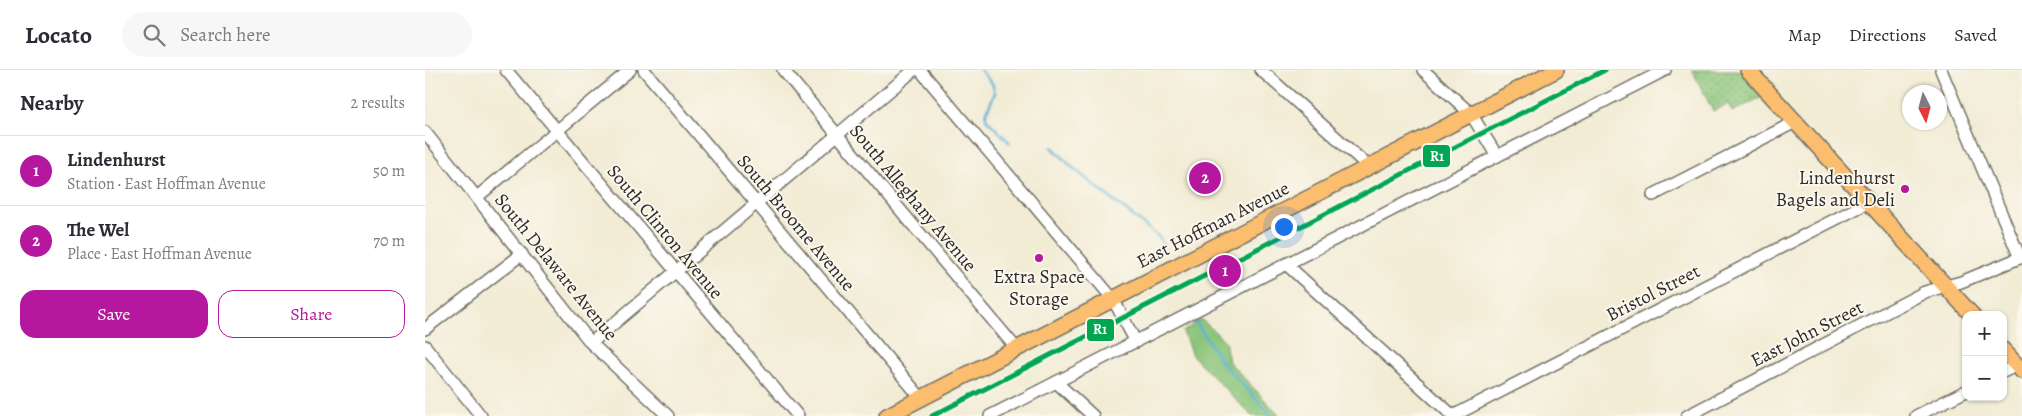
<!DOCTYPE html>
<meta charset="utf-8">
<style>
:root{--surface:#fff;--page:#f7f7f7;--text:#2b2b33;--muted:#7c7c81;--line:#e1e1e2;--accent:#b5179e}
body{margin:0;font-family:Alegreya,serif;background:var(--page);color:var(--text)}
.controls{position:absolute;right:15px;bottom:15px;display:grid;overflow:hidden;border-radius:10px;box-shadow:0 1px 4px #0004}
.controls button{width:45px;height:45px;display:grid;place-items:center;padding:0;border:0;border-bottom:1px solid var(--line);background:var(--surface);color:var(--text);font:25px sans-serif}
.compass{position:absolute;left:1477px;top:15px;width:45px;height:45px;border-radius:50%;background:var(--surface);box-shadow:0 1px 4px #0004;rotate:174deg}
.you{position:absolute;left:858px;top:156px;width:18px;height:18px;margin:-12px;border:4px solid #fff;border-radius:50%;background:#1a73e8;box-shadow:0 0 0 8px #1a73e833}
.badge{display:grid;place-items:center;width:32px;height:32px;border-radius:50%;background:var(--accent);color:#fff;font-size:16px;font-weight:700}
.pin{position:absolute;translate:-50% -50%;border:2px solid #fff;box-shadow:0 1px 5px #0006}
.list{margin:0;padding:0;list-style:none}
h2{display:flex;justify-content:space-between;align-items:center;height:65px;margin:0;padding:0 20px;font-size:21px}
h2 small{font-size:16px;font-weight:400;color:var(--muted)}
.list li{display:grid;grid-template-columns:32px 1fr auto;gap:15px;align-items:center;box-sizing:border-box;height:70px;padding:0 20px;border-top:1px solid var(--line)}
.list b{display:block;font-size:19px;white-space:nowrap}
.list p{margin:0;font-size:16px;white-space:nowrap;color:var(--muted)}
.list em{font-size:16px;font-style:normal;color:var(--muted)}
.actions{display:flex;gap:10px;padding:15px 20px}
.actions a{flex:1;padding:11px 0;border:1px solid var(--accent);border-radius:15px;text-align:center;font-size:18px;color:var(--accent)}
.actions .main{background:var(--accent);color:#fff}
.icon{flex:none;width:28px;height:28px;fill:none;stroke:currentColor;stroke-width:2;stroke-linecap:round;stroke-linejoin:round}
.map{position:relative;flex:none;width:1597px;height:346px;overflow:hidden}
header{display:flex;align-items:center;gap:30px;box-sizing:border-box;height:70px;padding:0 25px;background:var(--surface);border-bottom:1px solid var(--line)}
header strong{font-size:24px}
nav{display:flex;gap:28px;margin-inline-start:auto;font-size:18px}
.search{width:350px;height:45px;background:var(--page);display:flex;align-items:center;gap:12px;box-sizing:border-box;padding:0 18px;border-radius:28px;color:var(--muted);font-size:19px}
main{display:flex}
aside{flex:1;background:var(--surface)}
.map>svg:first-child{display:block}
.grass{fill:#8ac478;stroke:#5a7852}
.park{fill:url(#park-dots);stroke:#5a7852}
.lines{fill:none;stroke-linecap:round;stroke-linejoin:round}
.stream{stroke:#59b0d6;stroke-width:2.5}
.minor-casing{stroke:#716f66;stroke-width:14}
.major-casing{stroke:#716f66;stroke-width:18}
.minor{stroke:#fff;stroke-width:11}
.major{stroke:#fbbd6e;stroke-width:15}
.rail-1-casing{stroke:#fbf7ec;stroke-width:9}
.rail-1{stroke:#00a651;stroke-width:5}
.poi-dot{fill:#b5179e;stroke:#fbf7ec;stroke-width:2}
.labels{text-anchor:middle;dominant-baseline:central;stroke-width:4;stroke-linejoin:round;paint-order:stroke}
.poi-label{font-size:19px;fill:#2b2b2b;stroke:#fbf7ec;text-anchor:end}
.street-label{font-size:19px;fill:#2b2b2b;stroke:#fbf7ec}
.line-badge{stroke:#fbf7ec;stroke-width:2}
.badge-label{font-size:14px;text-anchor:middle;font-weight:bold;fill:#fff}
</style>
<header>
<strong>Locato</strong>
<div class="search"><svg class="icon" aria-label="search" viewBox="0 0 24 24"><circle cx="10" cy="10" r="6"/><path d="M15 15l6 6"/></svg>Search here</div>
<nav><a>Map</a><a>Directions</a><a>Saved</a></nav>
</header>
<main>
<aside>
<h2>Nearby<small>2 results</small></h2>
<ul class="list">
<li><span class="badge">1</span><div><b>Lindenhurst</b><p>Station · East Hoffman Avenue</p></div><em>50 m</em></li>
<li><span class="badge">2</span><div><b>The Wel</b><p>Place · East Hoffman Avenue</p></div><em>70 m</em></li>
</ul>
<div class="actions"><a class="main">Save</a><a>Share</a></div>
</aside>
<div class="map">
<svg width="1597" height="346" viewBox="0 0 1597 346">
<defs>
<pattern id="park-dots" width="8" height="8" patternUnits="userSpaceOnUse" patternTransform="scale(1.25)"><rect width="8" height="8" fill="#8ac478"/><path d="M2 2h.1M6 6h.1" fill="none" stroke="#719f63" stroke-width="1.8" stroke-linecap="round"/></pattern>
</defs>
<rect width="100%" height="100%" fill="#fbf7ec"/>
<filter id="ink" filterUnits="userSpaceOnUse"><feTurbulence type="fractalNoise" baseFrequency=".02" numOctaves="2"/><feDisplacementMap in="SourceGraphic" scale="10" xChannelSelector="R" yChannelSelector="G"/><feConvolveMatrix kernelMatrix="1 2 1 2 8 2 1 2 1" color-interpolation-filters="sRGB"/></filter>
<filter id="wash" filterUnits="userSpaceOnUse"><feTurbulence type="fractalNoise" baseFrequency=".0096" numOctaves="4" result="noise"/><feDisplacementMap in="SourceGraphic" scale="20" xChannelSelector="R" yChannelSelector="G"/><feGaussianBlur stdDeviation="1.12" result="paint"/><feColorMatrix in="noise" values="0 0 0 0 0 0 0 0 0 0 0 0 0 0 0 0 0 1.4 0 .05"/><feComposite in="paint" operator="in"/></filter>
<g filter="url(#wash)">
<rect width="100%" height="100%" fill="#f2ecd5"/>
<path class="grass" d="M776 249 800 271 804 292 855 346H827L767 285 758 262Z"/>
<path class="park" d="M1267 0H1322L1343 24 1307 42 1303 34 1288 41Z"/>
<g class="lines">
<g class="stream">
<path d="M555 0 567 13 570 23 561 43V49L585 73"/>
<path d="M627 77 648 98 734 167 740 178"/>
<path d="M770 251 797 293 847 346"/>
</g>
</g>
</g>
<g filter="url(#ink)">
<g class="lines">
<g class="minor-casing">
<g id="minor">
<path d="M81 0 373 346"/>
<path d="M219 0 496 328"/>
<path d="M358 0 591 278"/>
<path d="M495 0 688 229 711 272"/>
<path d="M836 0 944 97"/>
<path d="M998 0 1046 44 1072 86"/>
<path d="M1516 0 1595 188"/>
<path d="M0 62 166 273 243 346"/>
<path d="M1228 125 1370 52"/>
<path d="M52 127 205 0"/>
<path d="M861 194 1028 346"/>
<path d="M0 259 97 184"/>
<path d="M166 273 489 0"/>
<path d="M0 276 56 346"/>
<path d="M1578 302 1592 295"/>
<path d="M631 312 668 346"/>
<path d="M565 346 1240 0"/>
<path d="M1028 346 1444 132"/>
<path d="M1262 346 1500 222 1536 212 1597 187"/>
<path d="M1491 346 1541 321"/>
</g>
</g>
<g class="major-casing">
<g id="major">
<path d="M1323 0 1547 245"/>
<path d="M1578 280 1597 301"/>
<path d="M462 346 1131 0"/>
</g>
</g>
<use href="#minor" class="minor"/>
<use href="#major" class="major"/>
<g class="rail-1-casing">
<path id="rail-1" d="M507 346 1180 0"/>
</g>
<use href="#rail-1" class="rail-1"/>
</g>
</g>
<g class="poi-dot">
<circle cx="1480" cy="119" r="5"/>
<circle cx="614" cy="188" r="5"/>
</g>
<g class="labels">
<g class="poi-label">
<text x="1470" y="108">Lindenhurst<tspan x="1470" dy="22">Bagels and Deli</tspan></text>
<text x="614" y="207" text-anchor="middle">Extra Space<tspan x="614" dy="22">Storage</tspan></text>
</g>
<g class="street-label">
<text transform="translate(488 128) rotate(50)">South Alleghany Avenue</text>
<text transform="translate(371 153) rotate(50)">South Broome Avenue</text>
<text transform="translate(788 155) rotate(-27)">East Hoffman Avenue</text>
<text transform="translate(240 162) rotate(50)">South Clinton Avenue</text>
<text transform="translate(131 197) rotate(51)">South Delaware Avenue</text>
<text transform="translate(1228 223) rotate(-27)">Bristol Street</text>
<text transform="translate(1382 264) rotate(-27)">East John Street</text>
</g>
</g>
<g class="line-badge">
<rect x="997" y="74" width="29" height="24" rx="5" fill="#00a651"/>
<rect x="661" y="248" width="29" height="24" rx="5" fill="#00a651"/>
</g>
<g class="badge-label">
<text x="1012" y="91">R1</text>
<text x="675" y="264">R1</text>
</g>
</svg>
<div class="controls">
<button>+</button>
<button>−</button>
</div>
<svg class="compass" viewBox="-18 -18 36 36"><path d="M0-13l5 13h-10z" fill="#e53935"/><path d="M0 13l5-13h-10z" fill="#7c7c81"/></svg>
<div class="you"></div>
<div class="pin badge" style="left:800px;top:201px">1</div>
<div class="pin badge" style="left:780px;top:108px">2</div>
</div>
</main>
